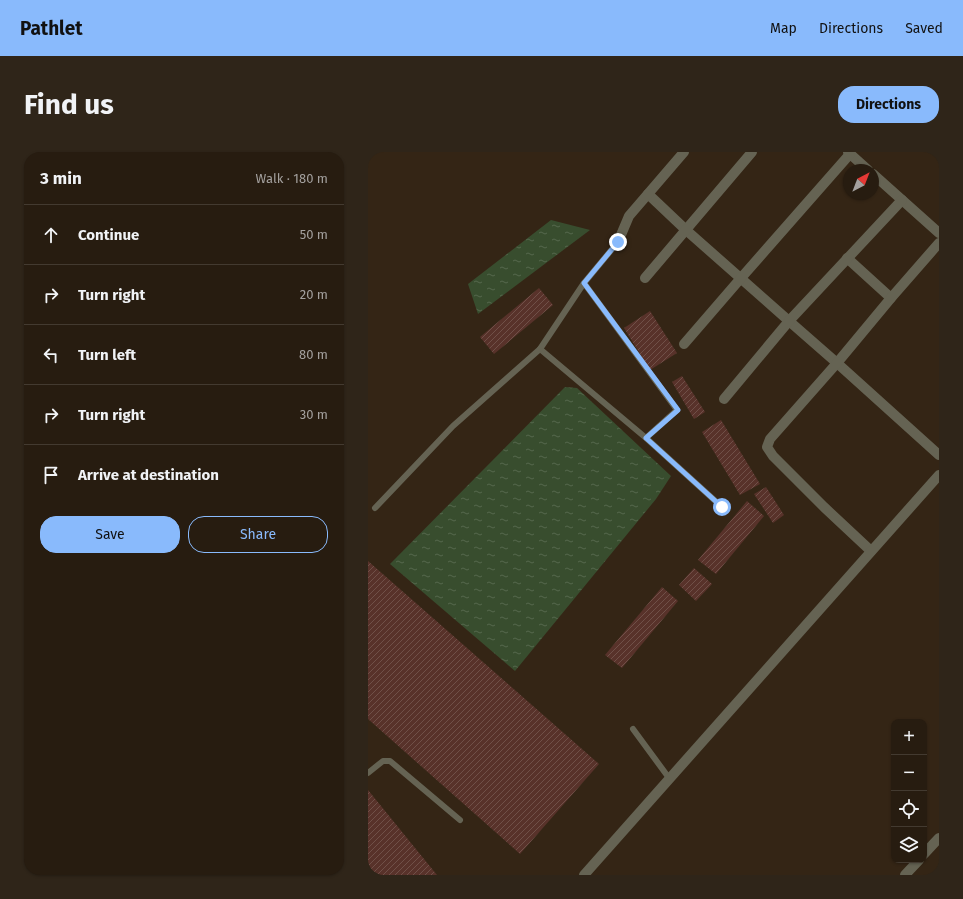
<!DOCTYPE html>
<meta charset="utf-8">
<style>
:root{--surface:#271c10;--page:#2f2519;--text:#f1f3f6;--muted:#a4a19f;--line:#433a30;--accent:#89bafc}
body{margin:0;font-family:"Fira Sans",sans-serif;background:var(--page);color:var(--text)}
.controls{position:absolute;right:12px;bottom:12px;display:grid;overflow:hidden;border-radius:8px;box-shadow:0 1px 3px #0004}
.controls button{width:36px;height:36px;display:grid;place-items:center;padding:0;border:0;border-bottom:1px solid var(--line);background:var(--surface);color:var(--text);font:20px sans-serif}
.compass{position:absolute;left:475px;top:12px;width:36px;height:36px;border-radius:50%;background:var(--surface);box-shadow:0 1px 3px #0004;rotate:42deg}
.stop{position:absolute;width:12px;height:12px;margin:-9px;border:3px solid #89bafc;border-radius:50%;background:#fff}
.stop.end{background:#89bafc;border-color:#fff;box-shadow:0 1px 4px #0008}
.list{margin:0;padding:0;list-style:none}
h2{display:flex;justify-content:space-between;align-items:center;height:52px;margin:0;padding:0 16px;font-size:17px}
h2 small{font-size:13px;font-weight:400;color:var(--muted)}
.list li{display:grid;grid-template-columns:26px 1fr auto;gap:12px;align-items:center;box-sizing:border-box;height:60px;padding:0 16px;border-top:1px solid var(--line)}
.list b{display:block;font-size:15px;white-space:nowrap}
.list em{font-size:13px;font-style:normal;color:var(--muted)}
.actions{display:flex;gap:8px;padding:12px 16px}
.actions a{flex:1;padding:9px 0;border:1px solid var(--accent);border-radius:16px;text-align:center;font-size:14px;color:var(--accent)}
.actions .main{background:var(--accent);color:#111}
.icon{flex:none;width:22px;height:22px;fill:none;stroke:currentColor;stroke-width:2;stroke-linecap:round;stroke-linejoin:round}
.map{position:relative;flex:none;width:571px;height:723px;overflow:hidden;border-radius:16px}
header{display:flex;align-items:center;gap:24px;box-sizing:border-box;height:56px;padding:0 20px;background:var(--accent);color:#111}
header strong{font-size:19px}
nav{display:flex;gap:22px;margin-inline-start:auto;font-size:14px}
.intro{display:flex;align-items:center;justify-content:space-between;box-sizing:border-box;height:96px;padding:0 24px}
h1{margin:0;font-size:28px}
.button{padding:10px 18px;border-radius:16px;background:var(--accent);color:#111;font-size:14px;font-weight:700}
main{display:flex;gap:24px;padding:0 24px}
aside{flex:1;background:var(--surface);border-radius:16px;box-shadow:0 1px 3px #0004}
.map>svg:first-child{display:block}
.water{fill:url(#water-ripples)}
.building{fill:url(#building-hatch)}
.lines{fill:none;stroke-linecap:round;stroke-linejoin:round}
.lane{stroke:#656353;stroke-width:6}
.street{stroke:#656353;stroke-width:10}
.route{stroke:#89bafc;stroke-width:5}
</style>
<header>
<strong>Pathlet</strong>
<nav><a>Map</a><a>Directions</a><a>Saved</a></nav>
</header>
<div class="intro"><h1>Find us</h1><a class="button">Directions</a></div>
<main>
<aside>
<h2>3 min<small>Walk · 180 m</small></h2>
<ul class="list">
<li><svg class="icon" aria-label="ahead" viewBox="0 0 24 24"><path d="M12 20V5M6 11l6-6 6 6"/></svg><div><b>Continue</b></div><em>50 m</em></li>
<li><svg class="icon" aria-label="right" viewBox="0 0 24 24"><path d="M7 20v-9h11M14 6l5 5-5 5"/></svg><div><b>Turn right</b></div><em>20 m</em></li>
<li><svg class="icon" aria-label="left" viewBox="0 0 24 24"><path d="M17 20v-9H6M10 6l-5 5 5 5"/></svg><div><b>Turn left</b></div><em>80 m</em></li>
<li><svg class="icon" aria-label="right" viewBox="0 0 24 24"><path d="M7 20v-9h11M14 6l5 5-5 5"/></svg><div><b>Turn right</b></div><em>30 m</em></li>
<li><svg class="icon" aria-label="arrive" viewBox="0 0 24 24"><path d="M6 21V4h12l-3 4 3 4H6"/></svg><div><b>Arrive at destination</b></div></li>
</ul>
<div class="actions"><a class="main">Save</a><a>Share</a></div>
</aside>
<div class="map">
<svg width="571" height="723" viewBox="0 0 571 723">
<defs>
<pattern id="water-ripples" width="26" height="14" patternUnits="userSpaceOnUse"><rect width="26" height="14" fill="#384d2e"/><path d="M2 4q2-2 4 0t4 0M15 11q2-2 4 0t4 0" fill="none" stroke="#55674c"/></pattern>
<pattern id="building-hatch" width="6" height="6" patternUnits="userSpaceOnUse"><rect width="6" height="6" fill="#58322a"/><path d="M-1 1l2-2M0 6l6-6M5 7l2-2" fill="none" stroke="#705048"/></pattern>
</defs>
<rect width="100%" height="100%" fill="#342515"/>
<g class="water">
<path d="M183 68 222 78 110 162 100 132Z"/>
<path d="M197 235 209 236 303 324 288 347 147 519 22 412Z"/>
</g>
<g class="building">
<path d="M171 136 185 153 126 202 112 185Z"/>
<path d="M282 159 309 201 282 218 256 176Z"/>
<path d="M314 224 337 260 326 267 304 230Z"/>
<path d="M353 268 392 332 372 343 334 280Z"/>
<path d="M398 335 416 363 405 371 386 342Z"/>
<path d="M379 349 396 364 348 422 330 408Z"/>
<path d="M0 409 231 612 152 702 0 567Z"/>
<path d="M326 416 344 432 328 449 311 433Z"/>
<path d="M294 435 310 449 254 516 237 503Z"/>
<path d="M0 638 69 723H0Z"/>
</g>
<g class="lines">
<g class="lane">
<path d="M216 131 309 258 278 286"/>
<path d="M172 197 278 286 354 355"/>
<path d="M7 356 85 274 172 197 216 131 250 90"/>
<path d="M265 577 301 626"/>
<path d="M0 621 15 609H22L92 668"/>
</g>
<g class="street">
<path d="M480 0 500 18"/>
<path d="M505 22 571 81"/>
<path d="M280 42 318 78 421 169 469 211 571 303"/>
<path d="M250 90 261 64 316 0"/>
<path d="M479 106 523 146"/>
<path d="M277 126 384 0"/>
<path d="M316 192 373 126 482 2"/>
<path d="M356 247 421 169 534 48"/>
<path d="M503 399 456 355 405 304 399 295 402 287 469 211 523 146 571 91"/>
<path d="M556 702 571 686"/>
<path d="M216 723 571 323"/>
<path d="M537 723 551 708"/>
</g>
</g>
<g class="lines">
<path class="route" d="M250 90 216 131 310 258 278 286 354 355"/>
</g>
</svg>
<div class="controls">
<button>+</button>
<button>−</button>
<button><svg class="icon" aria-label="locate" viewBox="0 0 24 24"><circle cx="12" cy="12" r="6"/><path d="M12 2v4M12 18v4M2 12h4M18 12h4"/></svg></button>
<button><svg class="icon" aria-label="layers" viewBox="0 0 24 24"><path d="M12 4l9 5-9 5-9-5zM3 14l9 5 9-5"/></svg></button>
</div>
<svg class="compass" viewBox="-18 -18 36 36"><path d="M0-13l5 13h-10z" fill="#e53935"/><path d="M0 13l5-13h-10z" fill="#a4a19f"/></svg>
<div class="stop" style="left:354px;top:355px"></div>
<div class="stop end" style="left:250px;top:90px"></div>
</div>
</main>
